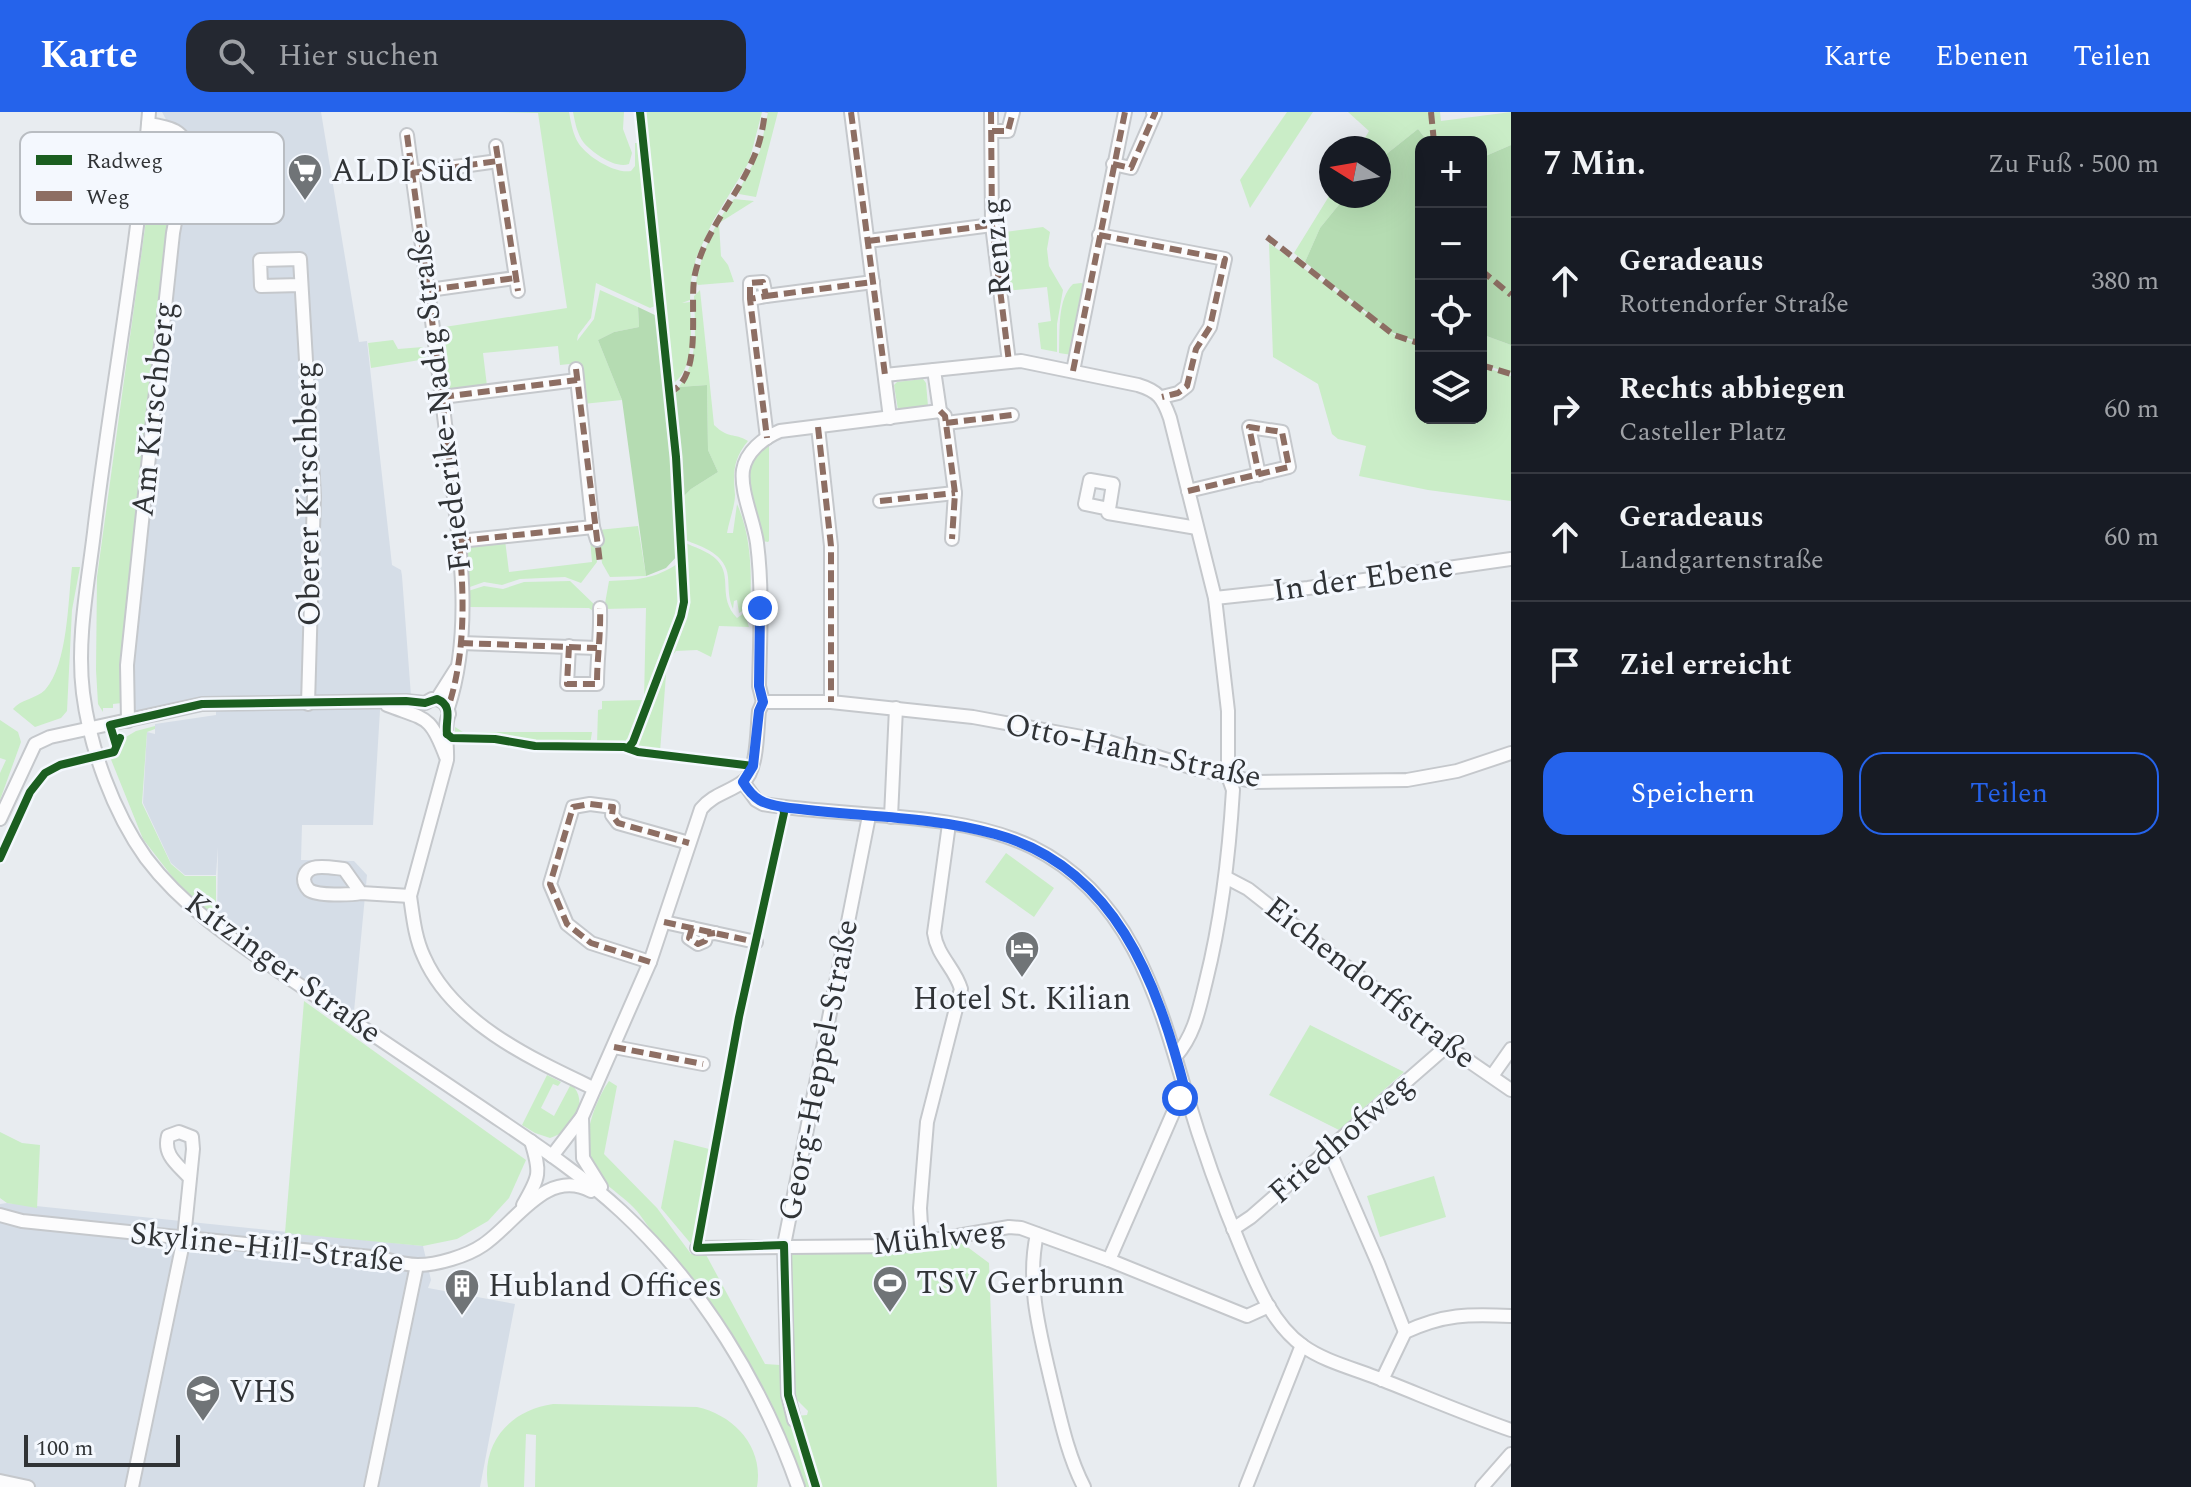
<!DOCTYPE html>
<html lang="de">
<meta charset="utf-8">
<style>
:root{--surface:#171b24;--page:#242831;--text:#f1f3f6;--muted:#9ea1a6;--line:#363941;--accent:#2563eb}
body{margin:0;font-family:Spectral,serif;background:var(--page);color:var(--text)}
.controls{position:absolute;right:24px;top:24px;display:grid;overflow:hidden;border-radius:16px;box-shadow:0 8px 32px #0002}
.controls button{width:72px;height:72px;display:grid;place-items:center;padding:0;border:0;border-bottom:2px solid var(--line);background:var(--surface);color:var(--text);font:40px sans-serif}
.compass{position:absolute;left:1319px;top:24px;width:72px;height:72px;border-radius:50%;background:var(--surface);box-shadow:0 8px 32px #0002;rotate:281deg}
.scale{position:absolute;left:24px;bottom:20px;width:156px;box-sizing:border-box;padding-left:8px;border:4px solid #303336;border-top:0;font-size:22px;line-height:28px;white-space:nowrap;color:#303336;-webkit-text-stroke:6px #f4f8fe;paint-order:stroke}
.stop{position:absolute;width:24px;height:24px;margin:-18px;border:6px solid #2563eb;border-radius:50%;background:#fff}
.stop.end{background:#2563eb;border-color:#fff;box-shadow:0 2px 8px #0008}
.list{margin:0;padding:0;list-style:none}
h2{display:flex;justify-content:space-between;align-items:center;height:104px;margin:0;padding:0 32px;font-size:34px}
h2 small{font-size:26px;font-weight:400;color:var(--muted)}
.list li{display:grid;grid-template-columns:52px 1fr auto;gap:24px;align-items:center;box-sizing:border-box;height:128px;padding:0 32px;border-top:2px solid var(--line)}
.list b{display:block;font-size:30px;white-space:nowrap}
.list p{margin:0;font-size:26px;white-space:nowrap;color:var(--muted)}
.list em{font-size:26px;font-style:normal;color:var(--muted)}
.actions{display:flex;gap:16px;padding:24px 32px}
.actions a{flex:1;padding:18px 0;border:2px solid var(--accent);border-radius:24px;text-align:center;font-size:28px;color:var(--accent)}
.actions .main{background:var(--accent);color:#fff}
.icon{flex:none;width:44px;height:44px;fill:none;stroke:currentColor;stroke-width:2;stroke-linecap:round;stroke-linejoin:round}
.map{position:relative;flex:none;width:1511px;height:1375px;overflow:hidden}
header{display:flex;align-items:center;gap:48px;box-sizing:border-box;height:112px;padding:0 40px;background:var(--accent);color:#fff}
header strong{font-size:38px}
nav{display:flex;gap:44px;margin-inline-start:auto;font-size:28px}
.search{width:560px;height:72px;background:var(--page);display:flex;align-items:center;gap:20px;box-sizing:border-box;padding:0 28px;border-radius:24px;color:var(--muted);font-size:30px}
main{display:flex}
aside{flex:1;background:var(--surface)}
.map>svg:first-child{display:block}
.built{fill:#d5dde7}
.green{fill:#caedc7}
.forest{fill:#b5dcb2}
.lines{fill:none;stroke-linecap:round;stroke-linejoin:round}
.minor-casing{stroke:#c5c8cc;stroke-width:16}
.minor{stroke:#fcfcfd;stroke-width:12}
.quiet{stroke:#8d6e63;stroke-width:6;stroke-dasharray:12 6;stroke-linecap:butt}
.cycleway-casing{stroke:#f4f8fe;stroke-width:13}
.cycleway{stroke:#1b5e20;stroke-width:8}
.route{stroke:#2563eb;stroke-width:10}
.labels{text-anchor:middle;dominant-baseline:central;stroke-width:6;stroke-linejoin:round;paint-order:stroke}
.poi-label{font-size:32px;fill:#303336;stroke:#f4f8fe;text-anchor:start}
.street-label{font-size:32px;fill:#303336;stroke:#f4f8fe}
.key{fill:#f4f8fe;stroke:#b9bdc2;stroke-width:2}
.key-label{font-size:22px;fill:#303336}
</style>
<header>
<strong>Karte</strong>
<div class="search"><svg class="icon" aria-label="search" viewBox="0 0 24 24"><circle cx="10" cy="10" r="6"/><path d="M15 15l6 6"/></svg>Hier suchen</div>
<nav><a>Karte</a><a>Ebenen</a><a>Teilen</a></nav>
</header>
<main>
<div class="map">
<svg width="1511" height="1375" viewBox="0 0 1511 1375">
<rect width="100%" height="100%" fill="#e8ecf0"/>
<g class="built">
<path d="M162 0H321L359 230 367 229 392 453 401 458 402 464 411 584 381 582 373 713H302L301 748 354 749 367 763 353 910 217 814 218 735 216 763H185L171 751 143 691 147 620 155 622V612L216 603V592L128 609 126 579 184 32 170 15Z"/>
<path d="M7 1091 423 1134 431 1168 428 1176 515 1192 480 1375H0V1092Z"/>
</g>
<g class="green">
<path d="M500 0H569C571 11 573 23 579 32 588 45 615 62 631 59L635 54V31H639L655 194 650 196 596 171 591 206 578 223 577 229 594 207 600 178 638 195 639 215 614 220 598 228 622 288 583 292 579 251 560 253 558 234 483 241 487 274 451 277 445 275 438 216 567 196 538 1Z"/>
<path d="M573 0H624L623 17 632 41 629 52C615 57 593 41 584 31 577 22 575 10 573 0Z"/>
<path d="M645 0H762L749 50 713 109 696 146 691 169 690 188 682 191 690 190C691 215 696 258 671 273L661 204 663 196Z"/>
<path d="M768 0H778L756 85 739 82V78L760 39Z"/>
<path d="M1287 0H1313L1250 96 1240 68Z"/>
<path d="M1348 0H1440L1441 9 1511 0V33L1481 46V30H1428L1418 17 1379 48V36H1359L1369 19Z"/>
<path d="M168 24 177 25 181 33C152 218 137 405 122 591L113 592V596H103V600L98 592 96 558 97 465 155 43 159 30Z"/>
<path d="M1331 81V84H1346L1320 116 1305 150 1294 141Z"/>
<path d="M734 87 754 89 719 111 721 144 728 153 734 170 698 173 696 170C702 140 714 111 734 87Z"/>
<path d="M1043 115 1050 120 1047 137 1049 154 1063 178 1057 212V240L1041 237 1038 211 1051 209 1047 175 1005 179 998 121Z"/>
<path d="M1269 131 1395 223 1421 233V306H1481V254L1511 264V389L1428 378 1359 364 1366 334 1338 327 1332 322 1318 272 1273 245Z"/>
<path d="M1081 171 1084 172 1072 243 1059 241C1060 220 1057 187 1073 172Z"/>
<path d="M700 178 714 313C730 328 733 320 748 329 733 347 733 361 735 383 735 394 729 409 727 421H733L737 392C751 423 752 460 750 494L739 501 737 488 734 489 733 497C728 486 729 477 728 465 726 442 703 435 685 428L683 423 681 387 691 377 718 360 708 338 707 273 679 275C699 248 695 216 694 184Z"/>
<path d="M1481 222 1511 233V261L1481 252Z"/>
<path d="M393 228 398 237 423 235 426 247 371 256 368 231Z"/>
<path d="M923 267 926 271 928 294 903 300 898 298 894 273 897 270Z"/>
<path d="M769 331V429L768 430 762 429C758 391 731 360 769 331Z"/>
<path d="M638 414 646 464 610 465 602 451 598 418Z"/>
<path d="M595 426 597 450 581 471 565 465 520 467 502 473 484 470 467 476 465 435 468 432 505 428 509 460 592 450 590 427Z"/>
<path d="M683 430C694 435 708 439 717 448 733 465 717 485 737 506L750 497V506H746L749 515 719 514 711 545 697 538 676 539 667 550 660 640 637 637 635 633 686 495Z"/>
<path d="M677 452H679L680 496 632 627 624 632H597L598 598 602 597V589L644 588 646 496 604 497 609 469C636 468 655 467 677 452Z"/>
<path d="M72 455H80L72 498 67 599 61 606 35 615 13 597C21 587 36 587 45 578 68 553 68 487 72 455Z"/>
<path d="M570 469 598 496V520H594L593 499 589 496 467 495 468 479 484 474 503 477 524 470Z"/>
<path d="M0 608 18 620 21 630 0 688V661L6 648 0 646Z"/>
<path d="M155 614V617L147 620 142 691 171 752 185 764H216V808L174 767 143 727 110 645 115 643 119 629 136 619Z"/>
<path d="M455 615 463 620H592L590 633 525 632 494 624H455Z"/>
<path d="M1006 741 1054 776 1034 805 985 770Z"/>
<path d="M304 889 526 1048 509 1086 488 1109 457 1127 423 1134 285 1121Z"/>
<path d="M1310 913 1404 960 1339 1018 1269 983Z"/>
<path d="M547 963 561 970 558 974 553 972 541 996 554 1004 571 972C591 990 572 1020 550 1026L535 1021 522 1013Z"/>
<path d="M609 969 617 974 604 1042 657 1096 691 1142 704 1139 765 1252 780 1253 789 1301 811 1375H803C783 1321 762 1268 729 1220 701 1180 668 1143 640 1103 626 1083 592 1069 588 1044 584 1020 596 988 609 969Z"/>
<path d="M0 1020 22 1031 40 1033 37 1096 7 1091 0 1086Z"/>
<path d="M674 1028 713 1038 698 1126 692 1133 661 1096Z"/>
<path d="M1434 1064 1446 1105 1380 1125 1367 1084Z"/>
<path d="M958 1128 989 1151 997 1375H818L796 1304 807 1303 808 1299 792 1283 787 1137Z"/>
<path d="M553 1292 697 1295C734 1303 764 1335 757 1375H535L536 1323 526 1322 524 1375H488C481 1331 510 1298 553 1292Z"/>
</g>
<g class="forest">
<path d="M1418 17 1428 30H1421V231L1391 220 1305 150 1320 116 1346 84H1379V48Z"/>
<path d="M1511 33V233L1481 222V46Z"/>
<path d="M638 195 657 204 678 427V443L666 456 646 464 622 288 598 228 614 220 639 215Z"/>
<path d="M707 273 708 338 718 360 691 377 681 387 671 290 679 275Z"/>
</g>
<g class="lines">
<g class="minor-casing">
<g id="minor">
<path d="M149 0C138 138 112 274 95 412 89 467 76 525 83 581 90 636 113 700 146 746 185 798 242 834 295 870 358 913 422 955 485 998 532 1030 580 1061 621 1099 701 1173 762 1272 798 1375"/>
<path d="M851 0 890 306"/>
<path d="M991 0 992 113 1009 250"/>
<path d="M992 19H1008L1013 0"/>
<path d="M407 23C421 128 436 232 448 337 458 421 475 514 448 596"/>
<path d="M496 34 518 179"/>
<path d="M1113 52 1131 56 1155 1 1153 0"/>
<path d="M412 61 498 49"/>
<path d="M1099 123 1225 147 1210 215 1196 237 1187 274 1178 281 1162 285"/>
<path d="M868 129 992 113"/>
<path d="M301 173 261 174 260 148 300 147 314 384 308 592"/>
<path d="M429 178 515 166"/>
<path d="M766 184 873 170"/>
<path d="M750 187V171L763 170 766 184 750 187 767 326"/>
<path d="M576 257 593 415 597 428"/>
<path d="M934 258 940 299 945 304 955 381 952 427"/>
<path d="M1073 259 1125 0"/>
<path d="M885 263 1021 249 1138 273C1158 279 1163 286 1170 306L1215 486 1228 599V664L1233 678C1229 744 1222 805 1206 869 1199 897 1195 922 1176 944"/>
<path d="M442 285 577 268"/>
<path d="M946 311 1012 303"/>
<path d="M818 315 831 434V590"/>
<path d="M1188 379 1289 355 1282 320 1249 315 1259 363"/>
<path d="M880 389 955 381"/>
<path d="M1109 397 1113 372 1090 368 1085 392 1109 397 1108 401 1197 416"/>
<path d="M459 429 593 415"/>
<path d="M1215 486 1308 476 1511 447"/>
<path d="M461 531 597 536"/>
<path d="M569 534 567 572H597C597 545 601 523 600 496"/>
<path d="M437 587 456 557"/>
<path d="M763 590H831L973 605 1109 630 1197 657 1256 670 1407 668 1457 659 1511 641"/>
<path d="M763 590 759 574C760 527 763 478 757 431 754 409 740 379 743 358 746 340 763 326 780 319L940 299"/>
<path d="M387 593C426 608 430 602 446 645"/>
<path d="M128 609 127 553 141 419 173 121 188 41C186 18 169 15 148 12"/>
<path d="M743 670 756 688 763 692C847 706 956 698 1032 735 1129 783 1157 882 1185 978 1201 1032 1220 1086 1242 1138 1256 1171 1272 1212 1303 1234 1324 1249 1352 1256 1375 1265 1421 1283 1465 1302 1511 1318"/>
<path d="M891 705 896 596"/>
<path d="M0 707 35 632 50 625 202 592 406 589 425 591 432 587C442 587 447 591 449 602 443 615 448 633 447 648L410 784C413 805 415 826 424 845 453 911 532 947 593 976"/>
<path d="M1227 766 1248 777 1447 934 1511 978"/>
<path d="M361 781C351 783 317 784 309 778 306 775 304 771 304 767 306 749 332 756 344 757L361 781 410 784"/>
<path d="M664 810 756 830"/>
<path d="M692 816 689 826 698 832 705 829 707 822 715 821"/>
<path d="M650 850 591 831 567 812 550 772 573 695 590 692 613 695 612 703 618 711 689 731"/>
<path d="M614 935 703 952"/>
<path d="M1492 964 1511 937"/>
<path d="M1329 1038 1378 1151 1405 1220"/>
<path d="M552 1044 582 1005"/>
<path d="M601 1075 583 1046 582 1005 650 850 701 697C713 682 730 680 744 669 758 658 757 615 759 599L763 590"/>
<path d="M523 1093C540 1064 541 1061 531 1029"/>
<path d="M0 1103 22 1109 381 1146C392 1149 406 1153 418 1153 437 1153 467 1144 483 1133 515 1112 546 1055 591 1079"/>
<path d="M1233 1117 1251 1105 1447 934"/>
<path d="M1037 1122C1026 1172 1040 1221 1051 1269 1060 1305 1067 1342 1084 1375"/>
<path d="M922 1132 920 1096 927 1010 961 877C955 856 937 844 934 821L949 712"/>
<path d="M697 1136 900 1134 1009 1115 1021 1116 1109 1148 1247 1204 1269 1194"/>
<path d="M1109 1148 1180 985 1185 978"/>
<path d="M1382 1268 1405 1220C1444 1202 1468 1202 1511 1204"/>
<path d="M794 1308 788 1283 784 1133 869 704"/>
<path d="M0 1369 28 1375"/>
<path d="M132 1375 184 1126 193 1037 192 1025 179 1020 168 1024C163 1043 177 1052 189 1065"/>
<path d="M371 1375 417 1153"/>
<path d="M1246 1375 1302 1233"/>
<path d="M1482 1375 1511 1342"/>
</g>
</g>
<use href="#minor" class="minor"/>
<g class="quiet">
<path d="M851 0 885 263"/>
<path d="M991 0 992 113 1009 250"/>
<path d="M1431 0 1434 30"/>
<path d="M992 19H1008L1013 0"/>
<path d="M407 23C421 128 436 232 448 337 458 421 475 514 448 596"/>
<path d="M496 34 518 179"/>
<path d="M1113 52 1131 56 1155 1 1153 0"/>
<path d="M412 61 498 49"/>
<path d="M1099 123 1225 147 1210 215 1196 237 1187 274 1178 281 1162 285"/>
<path d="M1267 125 1394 223 1421 232"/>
<path d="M868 129 992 113"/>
<path d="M1481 158 1511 183"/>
<path d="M429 178 515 166"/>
<path d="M766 184 873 170"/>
<path d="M750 187V171L763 170 766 184 750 187 767 326"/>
<path d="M1481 253 1511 262"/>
<path d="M576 257 600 451"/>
<path d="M1073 259 1125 0"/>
<path d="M668 281C705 268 688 192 695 162 705 118 736 87 753 47 760 32 763 16 765 0"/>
<path d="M442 285 577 268"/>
<path d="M940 299 945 304 955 381 952 427"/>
<path d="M946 311 1012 303"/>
<path d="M818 315 831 434V590"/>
<path d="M1188 379 1289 355 1282 320 1249 315 1259 363"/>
<path d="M880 389 955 381"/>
<path d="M459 429 593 415"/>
<path d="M461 531 597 536"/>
<path d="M569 534 567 572H597C597 545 601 523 600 496"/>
<path d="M664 810 756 830"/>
<path d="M692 816 689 826 698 832 705 829 707 822 715 821"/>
<path d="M650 850 591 831 567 812 550 772 573 695 590 692 613 695 612 703 618 711 689 731"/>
<path d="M614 935 703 952"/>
</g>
<g class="cycleway-casing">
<g id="cycleway">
<path d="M447 622 452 626 495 627 535 634 624 635 638 640 753 654 743 670C754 688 763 692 783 695L784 701 739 905 697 1136 784 1133 788 1283 816 1375"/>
<path d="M116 633 110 613 202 592 406 589 425 591 437 587C454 594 445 608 447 622"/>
<path d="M628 636 633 630 681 504 684 490 676 345 640 0"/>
<path d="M0 746 30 680 45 661 60 653 114 640 120 626"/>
</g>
</g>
<use href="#cycleway" class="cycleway"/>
</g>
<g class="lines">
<path class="route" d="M760 496 759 574 763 590 759 599 753 654 743 670C754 688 763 692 783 695 853 705 927 703 995 722 1115 755 1157 869 1185 978L1180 986"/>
</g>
<defs>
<g id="supermarket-pin" transform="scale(1.8)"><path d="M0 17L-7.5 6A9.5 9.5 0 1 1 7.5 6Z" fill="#707477" stroke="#f4f8fe"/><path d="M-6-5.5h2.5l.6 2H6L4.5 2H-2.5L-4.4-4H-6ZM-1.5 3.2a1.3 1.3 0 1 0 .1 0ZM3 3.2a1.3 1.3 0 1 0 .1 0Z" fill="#fff"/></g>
<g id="hotel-pin" transform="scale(1.8)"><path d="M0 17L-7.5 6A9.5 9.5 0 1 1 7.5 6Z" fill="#707477" stroke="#f4f8fe"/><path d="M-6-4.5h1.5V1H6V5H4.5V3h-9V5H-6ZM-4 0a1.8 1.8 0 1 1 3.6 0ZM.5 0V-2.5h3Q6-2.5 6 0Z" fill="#fff"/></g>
<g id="stadium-pin" transform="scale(1.8)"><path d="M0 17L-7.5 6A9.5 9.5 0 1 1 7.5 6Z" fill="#707477" stroke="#f4f8fe"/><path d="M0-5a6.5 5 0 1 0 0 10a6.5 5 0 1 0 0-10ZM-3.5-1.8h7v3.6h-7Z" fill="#fff"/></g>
<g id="building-pin" transform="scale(1.8)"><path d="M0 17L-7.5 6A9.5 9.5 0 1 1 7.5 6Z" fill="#707477" stroke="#f4f8fe"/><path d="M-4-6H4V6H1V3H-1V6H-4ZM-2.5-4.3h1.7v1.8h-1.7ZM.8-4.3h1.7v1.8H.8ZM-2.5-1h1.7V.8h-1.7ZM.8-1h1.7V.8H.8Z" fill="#fff"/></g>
<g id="school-pin" transform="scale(1.8)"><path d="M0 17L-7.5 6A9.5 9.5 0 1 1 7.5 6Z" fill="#707477" stroke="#f4f8fe"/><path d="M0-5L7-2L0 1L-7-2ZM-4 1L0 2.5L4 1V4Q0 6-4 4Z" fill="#fff"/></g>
</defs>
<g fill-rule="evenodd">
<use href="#supermarket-pin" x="305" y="59"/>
<use href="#hotel-pin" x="1022" y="836"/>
<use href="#stadium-pin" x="890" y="1171"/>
<use href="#building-pin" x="462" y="1174"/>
<use href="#school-pin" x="203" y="1280"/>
</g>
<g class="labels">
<g class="poi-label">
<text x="331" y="59">ALDI Süd</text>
<text x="1022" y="887" text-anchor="middle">Hotel St. Kilian</text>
<text x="916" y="1171">TSV Gerbrunn</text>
<text x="488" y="1174">Hubland Offices</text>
<text x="229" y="1280">VHS</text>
</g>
<g class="street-label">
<text transform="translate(997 135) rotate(-95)">Renzig</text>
<text transform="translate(440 288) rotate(-97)">Friederike-Nadig Straße</text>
<text transform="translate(154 297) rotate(-84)">Am Kirschberg</text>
<text transform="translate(308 382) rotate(-91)">Oberer Kirschberg</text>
<text transform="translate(1363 467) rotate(-8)">In der Ebene</text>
<text transform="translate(1133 639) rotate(12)">Otto-Hahn-Straße</text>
<text transform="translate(283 856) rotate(36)">Kitzinger Straße</text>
<text transform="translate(1370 871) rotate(38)">Eichendorffstraße</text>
<text transform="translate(819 958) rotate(-79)">Georg-Heppel-Straße</text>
<text transform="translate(1341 1027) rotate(-41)">Friedhofweg</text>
<text transform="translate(939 1126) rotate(-6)">Mühlweg</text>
<text transform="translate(267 1136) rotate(6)">Skyline-Hill-Straße</text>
</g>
</g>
<rect x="20" y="20" width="264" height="92" rx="12" class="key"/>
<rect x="36" y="43" width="36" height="10" fill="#1b5e20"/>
<rect x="36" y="79" width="36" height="10" fill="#8d6e63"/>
<g class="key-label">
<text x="86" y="56">Radweg</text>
<text x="86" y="92">Weg</text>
</g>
</svg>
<div class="controls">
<button>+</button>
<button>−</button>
<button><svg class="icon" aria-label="locate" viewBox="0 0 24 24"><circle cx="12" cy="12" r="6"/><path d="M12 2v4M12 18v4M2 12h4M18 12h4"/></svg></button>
<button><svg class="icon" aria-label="layers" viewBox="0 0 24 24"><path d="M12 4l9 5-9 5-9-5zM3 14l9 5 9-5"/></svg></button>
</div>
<svg class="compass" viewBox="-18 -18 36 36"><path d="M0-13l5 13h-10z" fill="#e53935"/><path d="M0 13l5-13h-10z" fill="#9ea1a6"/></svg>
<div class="scale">100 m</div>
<div class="stop" style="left:1180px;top:986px"></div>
<div class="stop end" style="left:760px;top:496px"></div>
</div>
<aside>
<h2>7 Min.<small>Zu Fuß · 500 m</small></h2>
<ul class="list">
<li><svg class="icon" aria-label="ahead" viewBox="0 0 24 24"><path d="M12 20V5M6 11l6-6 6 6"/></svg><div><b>Geradeaus</b><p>Rottendorfer Straße</p></div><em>380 m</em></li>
<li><svg class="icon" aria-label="right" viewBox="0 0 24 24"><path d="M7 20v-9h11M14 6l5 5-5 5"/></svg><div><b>Rechts abbiegen</b><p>Casteller Platz</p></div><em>60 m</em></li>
<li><svg class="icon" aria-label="ahead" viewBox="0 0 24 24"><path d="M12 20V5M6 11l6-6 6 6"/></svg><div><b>Geradeaus</b><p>Landgartenstraße</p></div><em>60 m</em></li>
<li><svg class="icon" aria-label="arrive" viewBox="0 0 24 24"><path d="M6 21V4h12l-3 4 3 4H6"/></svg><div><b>Ziel erreicht</b></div></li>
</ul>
<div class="actions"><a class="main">Speichern</a><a>Teilen</a></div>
</aside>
</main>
